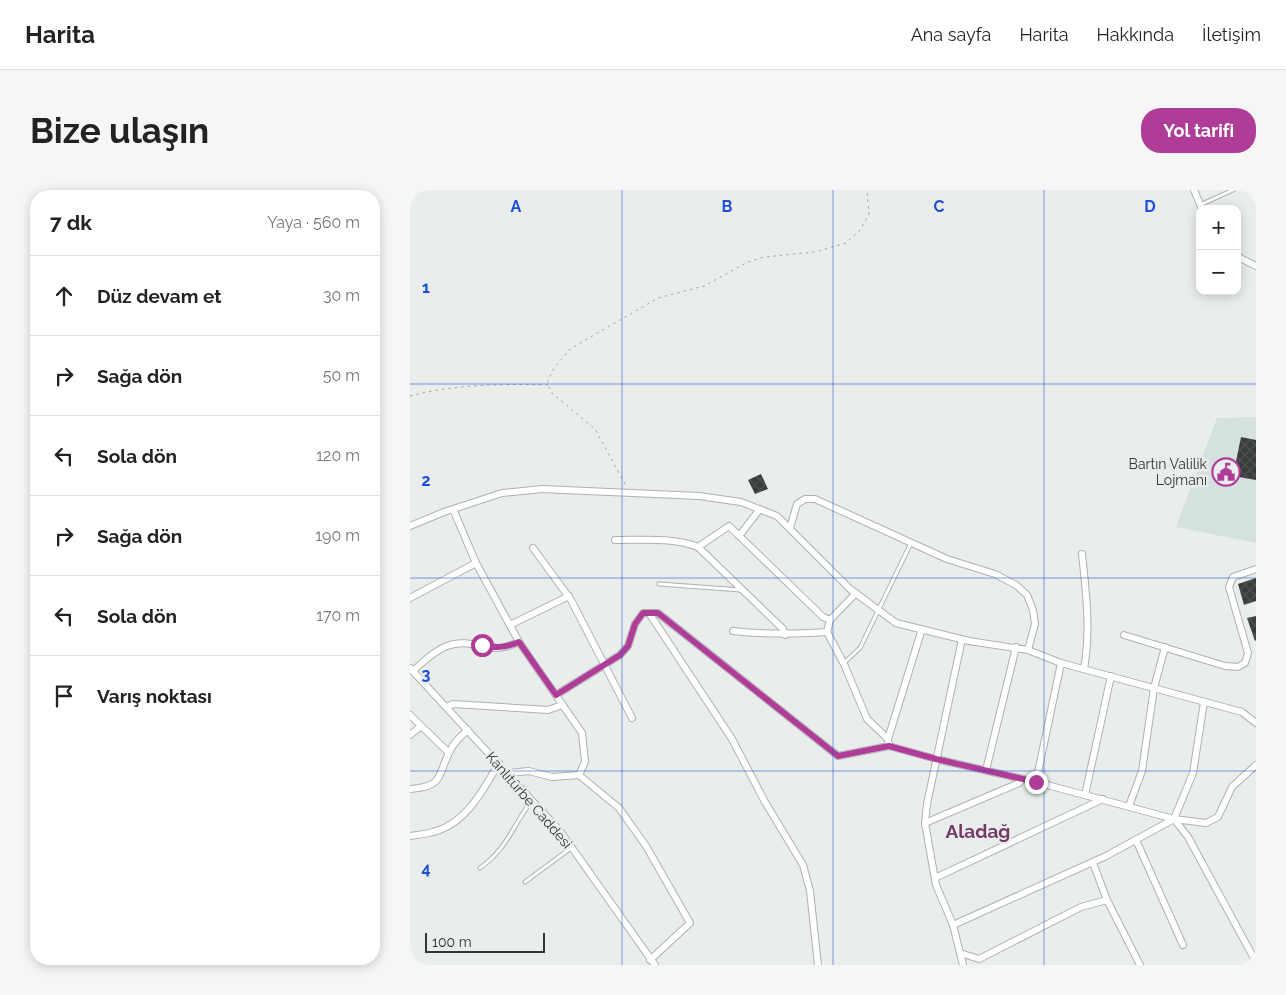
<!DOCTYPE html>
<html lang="tr">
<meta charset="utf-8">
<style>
:root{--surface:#fff;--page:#f6f6f6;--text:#222;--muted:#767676;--line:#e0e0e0;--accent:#af3d98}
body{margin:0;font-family:Raleway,sans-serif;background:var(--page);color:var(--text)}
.controls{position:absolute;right:15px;top:15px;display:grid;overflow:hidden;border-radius:10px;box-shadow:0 2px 12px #0003}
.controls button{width:45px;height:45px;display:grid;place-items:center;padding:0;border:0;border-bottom:1px solid var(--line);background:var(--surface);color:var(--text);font:25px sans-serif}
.scale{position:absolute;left:15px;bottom:12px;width:120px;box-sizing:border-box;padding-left:5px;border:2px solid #333535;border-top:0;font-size:14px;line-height:18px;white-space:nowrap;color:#333535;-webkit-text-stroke:4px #e9edec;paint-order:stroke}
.stop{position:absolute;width:15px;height:15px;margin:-11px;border:4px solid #af3d98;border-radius:50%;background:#fff}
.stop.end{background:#af3d98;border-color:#fff;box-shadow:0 1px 5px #0008}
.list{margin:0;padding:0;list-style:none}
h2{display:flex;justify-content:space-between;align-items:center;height:65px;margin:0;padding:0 20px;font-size:21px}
h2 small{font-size:16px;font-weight:400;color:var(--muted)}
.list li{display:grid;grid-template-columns:32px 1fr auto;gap:15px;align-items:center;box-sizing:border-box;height:80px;padding:0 20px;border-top:1px solid var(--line)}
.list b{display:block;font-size:19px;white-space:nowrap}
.list em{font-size:16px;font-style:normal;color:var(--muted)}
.icon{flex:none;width:28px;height:28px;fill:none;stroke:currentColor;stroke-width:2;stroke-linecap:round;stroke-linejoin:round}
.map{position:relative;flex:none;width:846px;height:775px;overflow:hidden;border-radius:20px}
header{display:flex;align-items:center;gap:30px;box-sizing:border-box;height:70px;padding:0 25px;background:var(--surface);border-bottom:1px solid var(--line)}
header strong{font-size:24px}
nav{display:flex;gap:28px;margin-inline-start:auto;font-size:18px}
.intro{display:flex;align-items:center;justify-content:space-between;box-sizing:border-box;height:120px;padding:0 30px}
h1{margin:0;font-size:35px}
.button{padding:12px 22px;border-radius:20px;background:var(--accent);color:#fff;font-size:18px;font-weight:700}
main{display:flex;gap:30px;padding:0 30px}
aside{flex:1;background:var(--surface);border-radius:20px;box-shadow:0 2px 12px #0003}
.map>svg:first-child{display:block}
.built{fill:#d4e1df}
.building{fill:url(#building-cross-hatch)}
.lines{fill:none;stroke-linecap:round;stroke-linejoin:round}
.service-casing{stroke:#aeb1b1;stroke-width:5}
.minor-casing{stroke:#aeb1b1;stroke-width:8}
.path{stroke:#9fa3a2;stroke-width:1;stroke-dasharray:2.5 4;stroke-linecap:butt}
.service{stroke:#fff;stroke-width:3}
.minor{stroke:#fff;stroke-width:6}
.route{stroke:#af3d98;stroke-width:6}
.grid{fill:none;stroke:#1d4ed8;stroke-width:1;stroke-opacity:0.55}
.labels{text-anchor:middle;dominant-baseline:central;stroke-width:5;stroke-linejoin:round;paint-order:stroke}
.poi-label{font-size:14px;fill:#333535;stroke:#e9edec;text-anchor:end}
.street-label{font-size:14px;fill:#333535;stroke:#e9edec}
.district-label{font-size:19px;font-weight:bold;fill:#743a66;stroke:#e9edec}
.grid-label{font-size:16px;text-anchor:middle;font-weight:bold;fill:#1d4ed8;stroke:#e9edec;stroke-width:5;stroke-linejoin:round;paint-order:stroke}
</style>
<header>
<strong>Harita</strong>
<nav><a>Ana sayfa</a><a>Harita</a><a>Hakkında</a><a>İletişim</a></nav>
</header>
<div class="intro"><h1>Bize ulaşın</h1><a class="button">Yol tarifi</a></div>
<main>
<aside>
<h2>7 dk<small>Yaya · 560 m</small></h2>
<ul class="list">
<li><svg class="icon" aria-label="ahead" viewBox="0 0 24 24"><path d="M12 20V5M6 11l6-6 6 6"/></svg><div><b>Düz devam et</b></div><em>30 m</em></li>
<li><svg class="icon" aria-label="right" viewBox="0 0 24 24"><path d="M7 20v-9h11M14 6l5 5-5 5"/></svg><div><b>Sağa dön</b></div><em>50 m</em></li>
<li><svg class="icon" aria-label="left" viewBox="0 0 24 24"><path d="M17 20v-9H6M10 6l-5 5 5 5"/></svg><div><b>Sola dön</b></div><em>120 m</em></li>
<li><svg class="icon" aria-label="right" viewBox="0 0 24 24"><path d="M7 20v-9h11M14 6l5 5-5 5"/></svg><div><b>Sağa dön</b></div><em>190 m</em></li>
<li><svg class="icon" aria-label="left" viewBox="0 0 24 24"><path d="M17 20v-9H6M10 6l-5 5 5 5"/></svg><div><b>Sola dön</b></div><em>170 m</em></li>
<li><svg class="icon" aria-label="arrive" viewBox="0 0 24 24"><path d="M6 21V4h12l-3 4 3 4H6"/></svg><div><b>Varış noktası</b></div></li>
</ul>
</aside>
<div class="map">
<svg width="846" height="775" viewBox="0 0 846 775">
<defs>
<pattern id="building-cross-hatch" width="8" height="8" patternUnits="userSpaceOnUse" patternTransform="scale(1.25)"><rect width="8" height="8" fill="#393d3c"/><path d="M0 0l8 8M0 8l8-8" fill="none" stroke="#4e5150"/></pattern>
</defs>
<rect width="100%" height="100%" fill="#e9edec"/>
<path class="built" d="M846 227V353L766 337 807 228Z"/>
<g class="building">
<path d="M831 247 846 250V290L823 286Z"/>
<path d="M351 284 358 299 345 304 338 290Z"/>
<path d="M846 388V411L834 415 828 394Z"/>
<path d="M846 426V450L845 451 837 428Z"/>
</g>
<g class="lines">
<g class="service-casing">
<g id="service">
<path d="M790 15 823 0"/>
<path d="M249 394 331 400"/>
<path d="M434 473 450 458 501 353"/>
<path d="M70 678C98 658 103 635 122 610"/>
<path d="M115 692 161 658"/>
</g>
</g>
<g class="minor-casing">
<g id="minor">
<path d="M784 0 792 19"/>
<path d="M827 64 830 68 846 76"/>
<path d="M43 319 66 373 109 452 172 543 175 572 169 585"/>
<path d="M0 336 34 322 92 303 132 299 289 306 331 312 367 326 440 399 486 433 559 451 618 460 651 473 832 522 846 533"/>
<path d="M380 338 387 314 395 309H405L537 369 585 384 606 395 617 405 623 420 625 434 618 460"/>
<path d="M329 346 350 319"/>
<path d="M205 350C231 350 264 347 288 357L373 439 375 445"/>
<path d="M288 357 319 336 413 427 420 430"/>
<path d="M123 358 161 410 222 528"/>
<path d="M672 364C676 402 681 441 674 479"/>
<path d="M446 403 420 430 417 442 434 474 457 529 478 549 479 556"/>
<path d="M0 408 66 373"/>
<path d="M239 423 322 549 355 612 393 675 400 701 408 775"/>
<path d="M100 435 159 406"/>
<path d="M323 441C355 445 385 444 417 442"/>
<path d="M714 445 815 476 828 477 835 473 838 463 819 397 823 387 846 379"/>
<path d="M0 478 150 641 245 775"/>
<path d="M3 481C13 472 24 461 37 456 54 449 70 457 87 458 95 458 102 455 109 452"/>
<path d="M146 505 210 465 218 456 225 434 233 423H248L428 566 479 556 526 569 626 592 764 629 796 633 808 627 822 597 846 575"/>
<path d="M37 517 43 514 138 520 152 515"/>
<path d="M0 525 39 563"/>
<path d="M0 545 11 536"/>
<path d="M478 549 512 439"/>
<path d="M576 580 606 457"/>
<path d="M97 583 119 581 142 587 169 585 209 618 236 656 280 733 240 770"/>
<path d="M626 592 651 473"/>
<path d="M0 599C34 597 27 586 40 561 44 552 51 546 58 540"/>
<path d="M675 605 701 486"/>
<path d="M719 616 732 581 744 498 755 457"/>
<path d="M764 629 778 647 846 772"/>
<path d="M515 633 517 614 552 449"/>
<path d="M0 646C8 645 16 644 23 642 56 634 73 600 89 573"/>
<path d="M726 650 773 755"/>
<path d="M683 673 697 710 730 775"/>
<path d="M525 688 693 609"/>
<path d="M543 735 696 666 764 629 783 583 794 512"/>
<path d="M550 763 569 769 671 717 697 710"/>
<path d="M553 775 543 735 526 695 515 633 609 593 613 589"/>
</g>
</g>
<g class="path">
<path d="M0 206C45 194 92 194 138 195"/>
<path d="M215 294 185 239 142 203 138 195V190L144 178 160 159 248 108 294 96 338 72 354 67 405 62 436 53 450 40 459 24 457 0"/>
</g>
<use href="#service" class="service"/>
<use href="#minor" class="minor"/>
</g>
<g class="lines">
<path class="route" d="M72 455C87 458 94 458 109 452L146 505 210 465 218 456 225 434 233 423H248L428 566 479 556 526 569 626 592"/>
</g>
<path class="grid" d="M212 0V775M423 0V775M634 0V775M0 194H846M0 388H846M0 581H846"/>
<defs>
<g id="civic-ring" transform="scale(1.4375)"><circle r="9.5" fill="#e9edec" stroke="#af3d98" stroke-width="1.5"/><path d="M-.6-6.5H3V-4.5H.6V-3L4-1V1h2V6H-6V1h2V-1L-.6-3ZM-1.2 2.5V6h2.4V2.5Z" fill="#af3d98"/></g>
</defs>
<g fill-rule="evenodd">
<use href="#civic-ring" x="816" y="282"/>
</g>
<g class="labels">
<g class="poi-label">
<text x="797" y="274">Bartın Valilik<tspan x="797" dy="16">Lojmanı</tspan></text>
</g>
<g class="street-label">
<text transform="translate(119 610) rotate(49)">Kanlıtürbe Caddesi</text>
</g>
<g class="district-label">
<text x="568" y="641">Aladağ</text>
</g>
</g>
<g class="grid-label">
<text x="106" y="22">A</text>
<text x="317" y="22">B</text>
<text x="529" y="22">C</text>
<text x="740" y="22">D</text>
<text x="16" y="103">1</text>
<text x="16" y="296">2</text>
<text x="16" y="490">3</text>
<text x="16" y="684">4</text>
</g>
</svg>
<div class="controls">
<button>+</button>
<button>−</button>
</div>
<div class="scale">100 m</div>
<div class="stop" style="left:72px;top:455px"></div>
<div class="stop end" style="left:626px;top:592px"></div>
</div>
</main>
